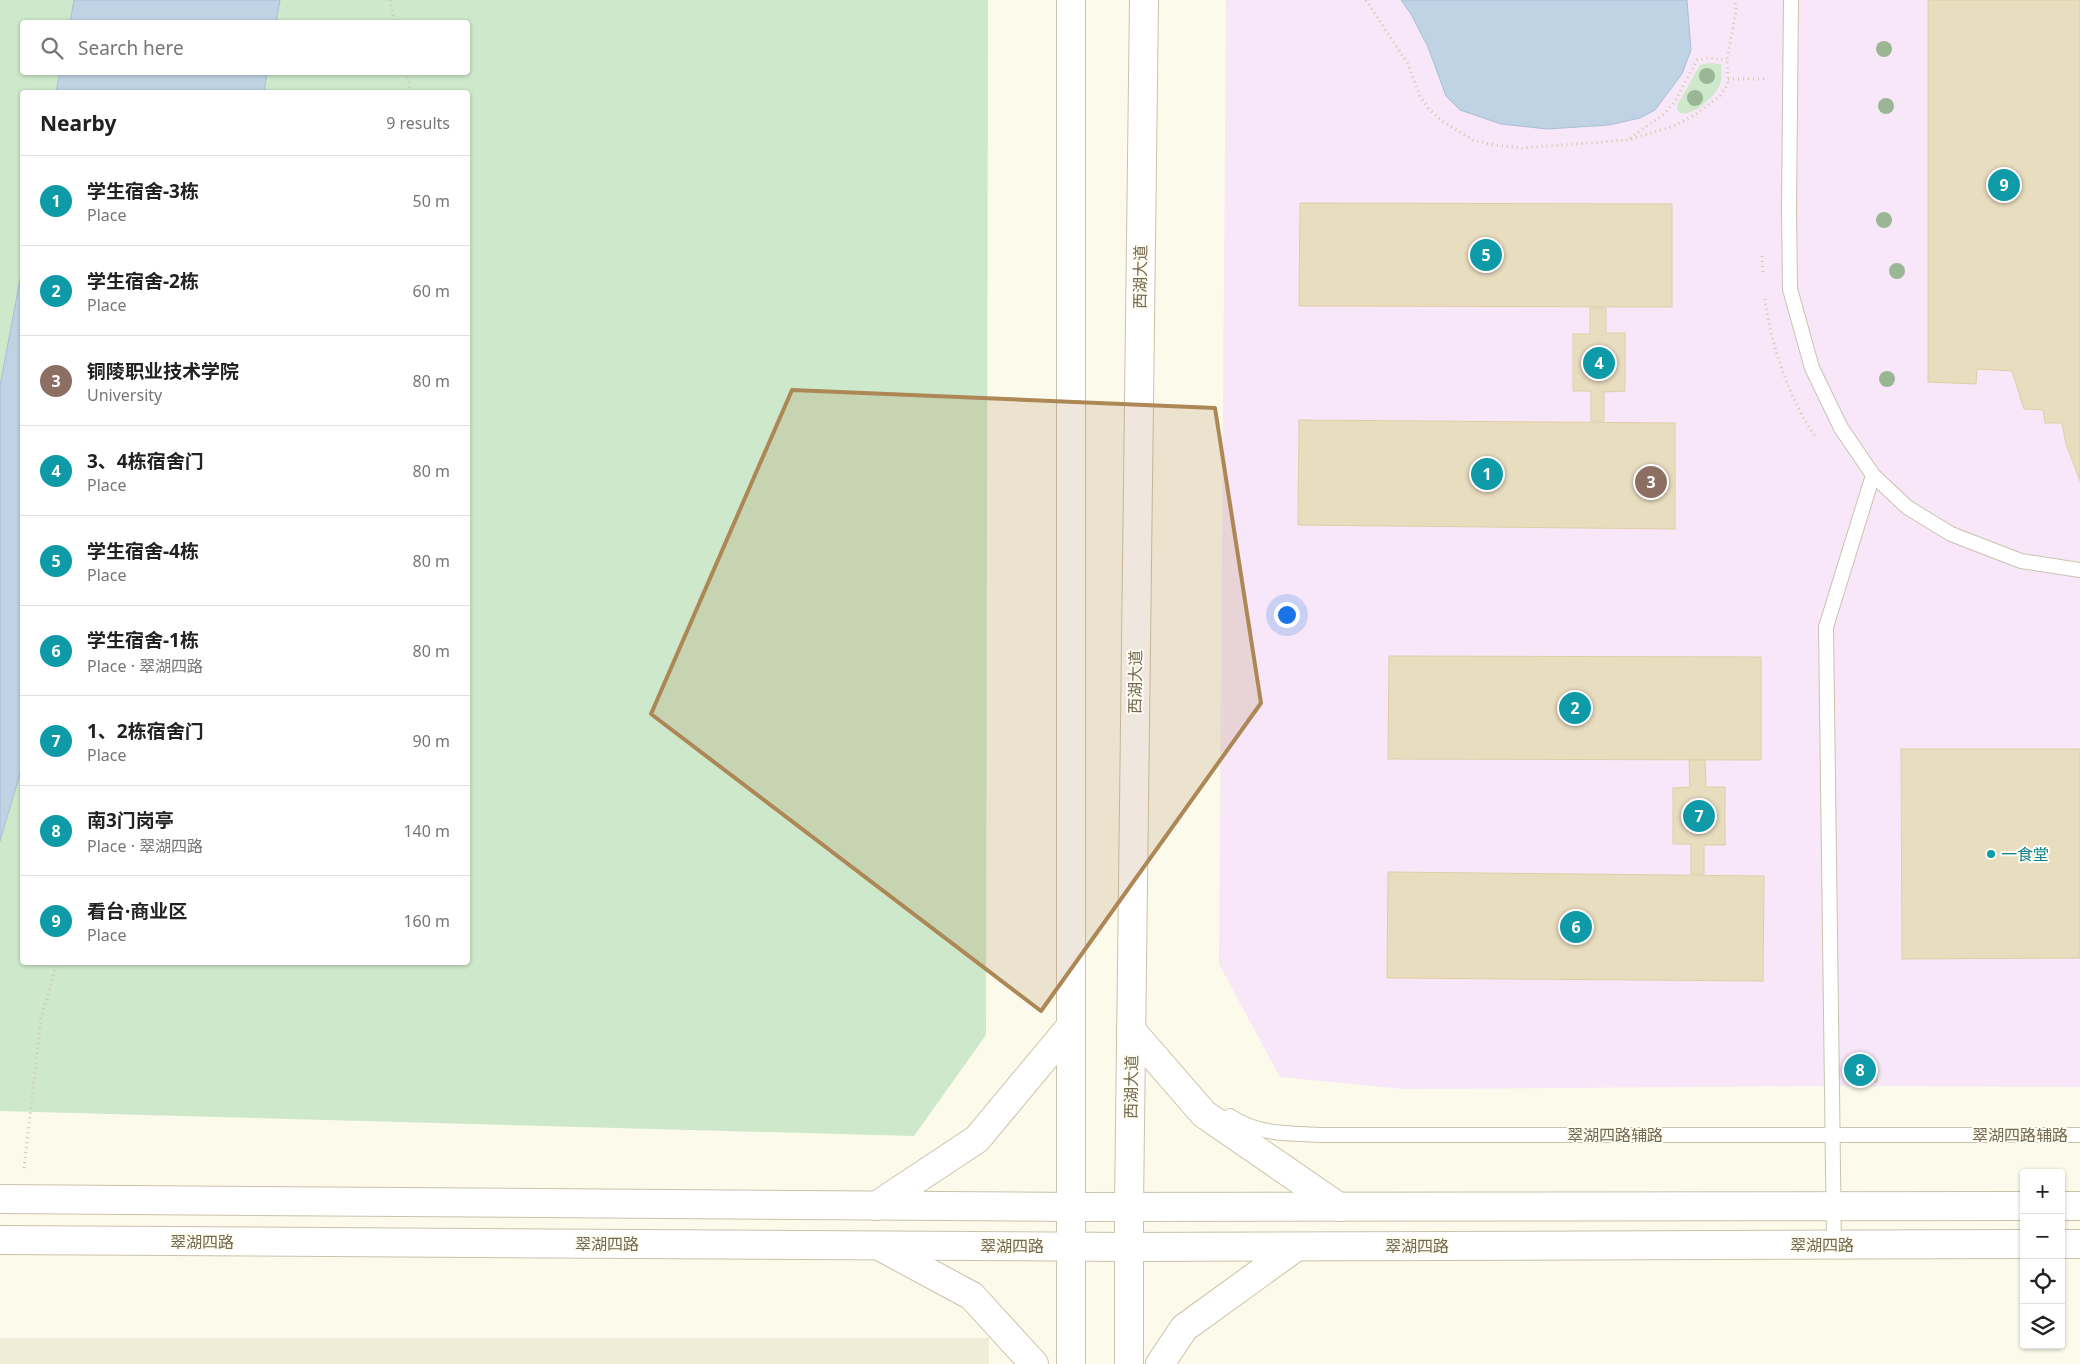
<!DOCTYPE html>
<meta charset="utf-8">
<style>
:root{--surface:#fff;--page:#f6f6f6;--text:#222;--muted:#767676;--line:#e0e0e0;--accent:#111827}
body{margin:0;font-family:"Noto Sans","Noto Sans SC",sans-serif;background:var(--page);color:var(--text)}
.controls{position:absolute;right:15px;bottom:15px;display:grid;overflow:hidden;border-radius:5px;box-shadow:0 1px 4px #0004}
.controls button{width:45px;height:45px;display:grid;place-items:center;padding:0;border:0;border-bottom:1px solid var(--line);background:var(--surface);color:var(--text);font:25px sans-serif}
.you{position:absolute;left:1286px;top:614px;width:18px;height:18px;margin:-12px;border:4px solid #fff;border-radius:50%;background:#1a73e8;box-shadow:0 0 0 8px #1a73e833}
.badge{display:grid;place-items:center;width:32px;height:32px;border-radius:50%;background:var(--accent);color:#fff;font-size:16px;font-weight:700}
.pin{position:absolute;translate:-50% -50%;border:2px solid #fff;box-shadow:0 1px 5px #0006}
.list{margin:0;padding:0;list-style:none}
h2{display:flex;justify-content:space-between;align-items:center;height:65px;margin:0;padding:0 20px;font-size:21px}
h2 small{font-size:16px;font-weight:400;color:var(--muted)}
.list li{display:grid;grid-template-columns:32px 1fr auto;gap:15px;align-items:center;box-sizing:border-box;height:90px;padding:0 20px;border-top:1px solid var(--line)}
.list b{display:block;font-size:19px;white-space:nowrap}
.list p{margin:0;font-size:16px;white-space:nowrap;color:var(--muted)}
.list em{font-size:16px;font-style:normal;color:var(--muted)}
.icon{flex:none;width:28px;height:28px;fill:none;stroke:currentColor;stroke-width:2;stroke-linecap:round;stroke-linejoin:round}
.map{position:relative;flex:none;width:2080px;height:1364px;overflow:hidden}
.search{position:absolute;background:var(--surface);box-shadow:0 1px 4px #0004;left:20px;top:20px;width:450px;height:55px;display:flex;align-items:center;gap:12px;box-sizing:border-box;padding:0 18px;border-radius:5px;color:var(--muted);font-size:19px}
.panel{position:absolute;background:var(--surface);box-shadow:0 1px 4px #0004;left:20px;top:90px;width:450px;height:875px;border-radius:5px}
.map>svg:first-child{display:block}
.residential{fill:#efecd7}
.education{fill:#f7e7f8}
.green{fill:#cde8ca;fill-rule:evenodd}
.water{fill:#c0d3e4;stroke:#a8bfd5}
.building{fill:#e9ddc0;stroke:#e0cea6}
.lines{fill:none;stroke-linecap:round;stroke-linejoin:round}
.lane-casing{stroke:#cbc3ae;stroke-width:16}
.secondary-casing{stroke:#cbc2aa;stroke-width:30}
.path{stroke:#d4c7a7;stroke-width:3;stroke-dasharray:1 4;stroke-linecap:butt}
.lane{stroke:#fff;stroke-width:14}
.secondary{stroke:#fff;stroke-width:28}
.tree{fill:#9ab694}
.marked{fill:#ad8756;fill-opacity:0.2;stroke:#ad8756;stroke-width:4;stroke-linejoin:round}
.culture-dot{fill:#0f9aa8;stroke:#fefdf1;stroke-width:2}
.labels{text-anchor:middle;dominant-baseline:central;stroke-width:4;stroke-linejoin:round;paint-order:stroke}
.street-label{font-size:16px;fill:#756850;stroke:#fefdf1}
.culture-label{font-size:16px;fill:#0d838f;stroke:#fefdf1;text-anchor:start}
</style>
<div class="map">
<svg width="2080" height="1364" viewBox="0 0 2080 1364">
<rect width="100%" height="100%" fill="#fbfaeb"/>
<rect class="residential" x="0" y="1338" width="989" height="26"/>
<path class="education" d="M1226 0H2080V1087L1832 1086 1404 1089 1280 1077 1219 964Z"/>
<g class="green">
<path d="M0 0H988L986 1035 914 1136 0 1111ZM22 22H468V72H22ZM22 92H468V962H22Z"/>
<path d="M1709 63 1721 64C1721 70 1722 75 1721 81 1720 93 1693 117 1680 113L1677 109 1678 104 1700 65Z"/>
</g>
<g class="water">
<path d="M74 0H280L276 22H70Z"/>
<path d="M1401 0H1687L1691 50 1682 74 1655 110 1640 118 1609 125 1547 129 1501 124 1460 110 1446 96 1428 47 1411 14Z"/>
<path d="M60 73V72L267 73 264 92H56Z"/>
<path d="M22 269V767L0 841V386Z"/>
</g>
<g class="building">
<path d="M1928 0H2080V481L2066 444 2062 423H2045L2043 410 2024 409 2012 371 1977 369 1976 384 1928 382Z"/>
<path d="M1300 203 1672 204V307L1299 306Z"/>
<path d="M1590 308H1606V333H1625V391L1604 392V421H1591V391H1573V334H1590Z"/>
<path d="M1299 420 1675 423V529L1298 525Z"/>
<path d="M1389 656 1761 657V760L1388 759Z"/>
<path d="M1901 749H2080V958L1902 959Z"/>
<path d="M1689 760H1705L1706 787H1725V845H1704V874H1691V844H1673V788L1690 787Z"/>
<path d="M1388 872 1764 876 1763 981 1387 978Z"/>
<path d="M1844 1065H1877V1082H1854V1075H1844Z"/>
</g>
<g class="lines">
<g class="lane-casing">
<g id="lane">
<path d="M1791 0 1789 209 1790 289 1812 368 1841 428 1873 475 1907 507 1951 534 2021 561 2080 570"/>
<path d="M1230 1116C1258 1135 1288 1133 1321 1135H2080"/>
<path d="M1834 1245 1826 627 1873 475"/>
</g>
</g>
<g class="secondary-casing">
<g id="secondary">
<path d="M1071 0V1364"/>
<path d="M1131 1030 1204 1114 1339 1207"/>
<path d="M0 1199 1071 1207 2024 1206"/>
<path d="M876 1206 977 1139 1071 1026"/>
<path d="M2061 1206H2080"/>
<path d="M0 1240 1129 1247 2024 1244"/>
<path d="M2061 1244H2080"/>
<path d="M883 1248 972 1296 1034 1364"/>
<path d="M1129 1364V1207L1144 0"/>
<path d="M1160 1364 1184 1328 1296 1247"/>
</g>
</g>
<g class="path">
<path d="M390 0 395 22"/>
<path d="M1366 0 1408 64 1420 96 1429 109 1442 121 1473 140 1495 145 1522 148 1628 140 1674 126 1696 114 1720 96 1728 84 1727 60 1736 10 1735 0"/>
<path d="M406 72 411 92"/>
<path d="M1728 79H1765"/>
<path d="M1630 138 1664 114 1674 103 1697 60 1708 58 1727 60"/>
<path d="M1762 256 1763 273"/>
<path d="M1765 299C1769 339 1791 405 1816 437"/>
<path d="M24 1168 41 1019 57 962"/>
</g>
<use href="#lane" class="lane"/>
<use href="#secondary" class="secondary"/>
</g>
<g class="tree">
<circle cx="1884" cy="49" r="8"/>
<circle cx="1707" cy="76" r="8"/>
<circle cx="1695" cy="98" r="8"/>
<circle cx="1886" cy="106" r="8"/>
<circle cx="1884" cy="220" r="8"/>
<circle cx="1897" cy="271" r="8"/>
<circle cx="1887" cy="379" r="8"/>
</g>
<path class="marked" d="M792 390 1215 408 1261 703 1041 1011 651 714Z"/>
<circle class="culture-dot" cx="1991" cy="854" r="5"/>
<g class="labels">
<g class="street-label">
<text transform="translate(1140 277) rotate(-89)">西湖大道</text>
<text transform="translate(1135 682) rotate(-89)">西湖大道</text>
<text transform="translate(1131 1087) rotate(-89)">西湖大道</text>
<text x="1615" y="1135">翠湖四路辅路</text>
<text x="2020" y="1135">翠湖四路辅路</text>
<text x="202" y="1242">翠湖四路</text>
<text x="607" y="1244">翠湖四路</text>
<text x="1822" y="1245">翠湖四路</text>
<text x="1012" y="1246">翠湖四路</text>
<text x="1417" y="1246">翠湖四路</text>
</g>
<g class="culture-label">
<text x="2001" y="854">一食堂</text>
</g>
</g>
</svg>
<div class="controls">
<button>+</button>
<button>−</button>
<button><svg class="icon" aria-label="locate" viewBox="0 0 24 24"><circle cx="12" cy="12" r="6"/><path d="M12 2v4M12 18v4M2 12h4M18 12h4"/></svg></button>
<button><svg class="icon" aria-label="layers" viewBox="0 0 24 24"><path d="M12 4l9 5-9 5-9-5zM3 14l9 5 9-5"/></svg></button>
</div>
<div class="you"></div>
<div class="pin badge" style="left:1487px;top:474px;background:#0f9aa8">1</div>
<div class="pin badge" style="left:1575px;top:708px;background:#0f9aa8">2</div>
<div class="pin badge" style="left:1651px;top:482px;background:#8d6e63">3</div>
<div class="pin badge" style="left:1599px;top:363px;background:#0f9aa8">4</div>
<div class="pin badge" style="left:1486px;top:255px;background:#0f9aa8">5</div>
<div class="pin badge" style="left:1576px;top:927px;background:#0f9aa8">6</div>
<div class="pin badge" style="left:1699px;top:816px;background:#0f9aa8">7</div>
<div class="pin badge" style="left:1860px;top:1070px;background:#0f9aa8">8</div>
<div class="pin badge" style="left:2004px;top:185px;background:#0f9aa8">9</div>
<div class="search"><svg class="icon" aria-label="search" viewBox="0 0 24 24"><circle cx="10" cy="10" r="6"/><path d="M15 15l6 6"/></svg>Search here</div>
<section class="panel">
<h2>Nearby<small>9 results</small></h2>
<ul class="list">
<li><span class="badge" style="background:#0f9aa8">1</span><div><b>学生宿舍-3栋</b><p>Place</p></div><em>50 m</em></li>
<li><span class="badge" style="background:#0f9aa8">2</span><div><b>学生宿舍-2栋</b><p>Place</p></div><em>60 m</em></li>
<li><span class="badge" style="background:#8d6e63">3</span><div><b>铜陵职业技术学院</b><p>University</p></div><em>80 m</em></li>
<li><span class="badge" style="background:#0f9aa8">4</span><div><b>3、4栋宿舍门</b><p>Place</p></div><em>80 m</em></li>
<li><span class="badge" style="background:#0f9aa8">5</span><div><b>学生宿舍-4栋</b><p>Place</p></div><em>80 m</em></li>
<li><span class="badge" style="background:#0f9aa8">6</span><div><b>学生宿舍-1栋</b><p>Place · 翠湖四路</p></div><em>80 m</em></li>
<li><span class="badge" style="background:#0f9aa8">7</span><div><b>1、2栋宿舍门</b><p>Place</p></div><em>90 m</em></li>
<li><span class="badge" style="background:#0f9aa8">8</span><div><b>南3门岗亭</b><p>Place · 翠湖四路</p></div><em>140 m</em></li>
<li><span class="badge" style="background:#0f9aa8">9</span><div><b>看台·商业区</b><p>Place</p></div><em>160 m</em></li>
</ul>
</section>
</div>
